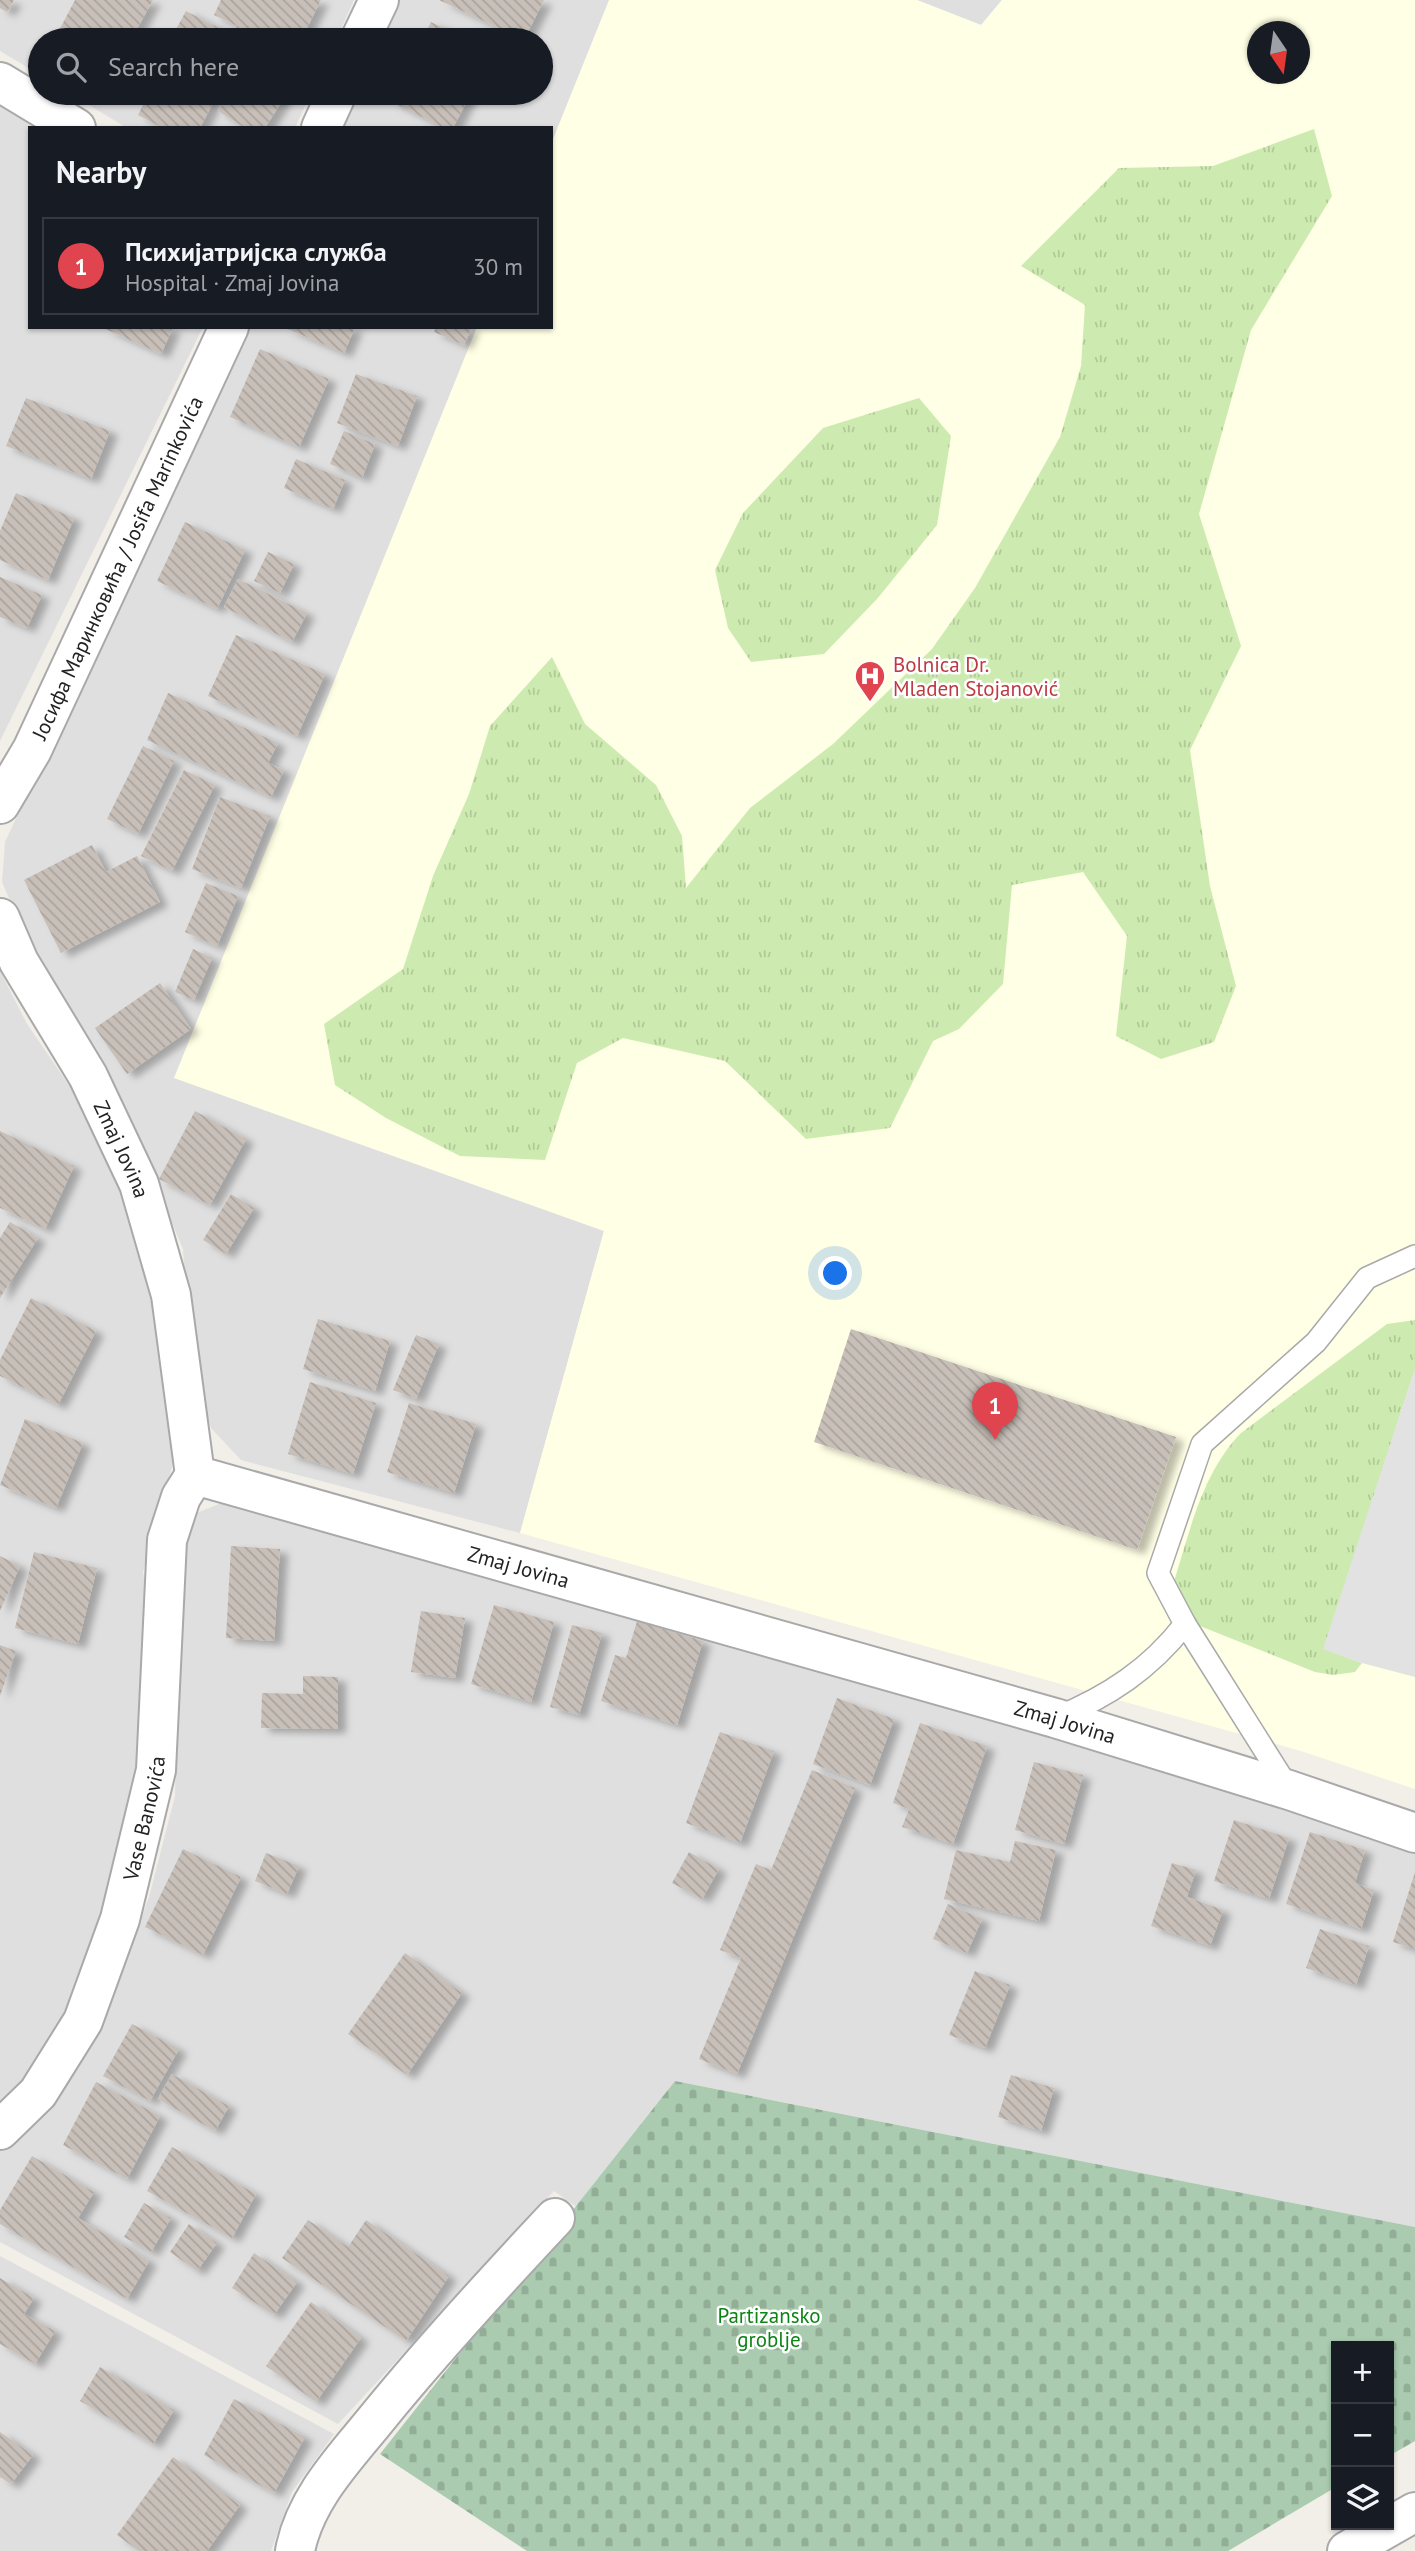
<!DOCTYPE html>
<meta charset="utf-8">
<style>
:root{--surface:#171b24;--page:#20242c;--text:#f1f3f6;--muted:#9ea1a6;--line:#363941;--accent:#1a73e8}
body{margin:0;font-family:"PT Sans",sans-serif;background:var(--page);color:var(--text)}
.controls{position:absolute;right:21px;bottom:21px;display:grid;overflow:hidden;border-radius:0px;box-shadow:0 2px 5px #0004}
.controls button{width:63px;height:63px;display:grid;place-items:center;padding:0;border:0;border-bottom:2px solid var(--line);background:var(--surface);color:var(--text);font:35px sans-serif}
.compass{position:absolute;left:1247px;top:21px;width:63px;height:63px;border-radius:50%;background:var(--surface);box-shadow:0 2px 5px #0004;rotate:167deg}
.you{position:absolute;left:836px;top:1274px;width:24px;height:24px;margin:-18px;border:5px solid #fff;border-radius:50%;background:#1a73e8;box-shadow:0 0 0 10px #1a73e833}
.badge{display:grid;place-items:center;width:46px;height:46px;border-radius:50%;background:var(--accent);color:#fff;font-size:23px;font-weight:700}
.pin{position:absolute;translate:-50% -58px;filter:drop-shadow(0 2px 4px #0008)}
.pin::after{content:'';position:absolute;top:37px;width:24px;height:21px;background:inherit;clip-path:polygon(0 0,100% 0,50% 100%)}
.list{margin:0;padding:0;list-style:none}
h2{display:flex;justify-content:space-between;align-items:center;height:91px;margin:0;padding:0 28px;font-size:30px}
h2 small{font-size:23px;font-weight:400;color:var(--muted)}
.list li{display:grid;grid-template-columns:46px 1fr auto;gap:21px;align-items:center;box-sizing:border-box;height:98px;margin:0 14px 14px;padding:0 14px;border:2px solid var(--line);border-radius:0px}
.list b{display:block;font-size:26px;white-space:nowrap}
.list p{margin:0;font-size:23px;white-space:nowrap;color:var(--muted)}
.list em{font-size:23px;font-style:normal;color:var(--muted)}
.icon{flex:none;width:38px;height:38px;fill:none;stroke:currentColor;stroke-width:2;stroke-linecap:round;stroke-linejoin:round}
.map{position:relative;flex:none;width:1415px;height:2551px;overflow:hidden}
.search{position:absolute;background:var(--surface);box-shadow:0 2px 5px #0004;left:28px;top:28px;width:525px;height:77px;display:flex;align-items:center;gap:18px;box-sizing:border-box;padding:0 24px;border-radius:38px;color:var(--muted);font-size:26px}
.panel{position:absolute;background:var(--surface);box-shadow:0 2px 5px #0004;left:28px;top:126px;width:525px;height:203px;border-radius:0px}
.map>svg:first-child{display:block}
.residential{fill:#e0dfdf}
.education{fill:#ffffe5;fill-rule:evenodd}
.grass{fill:url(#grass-tufts)}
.cemetery{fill:url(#cemetery-stones)}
.parking{fill:#e2e2e2}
.building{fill:url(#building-back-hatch);filter:url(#shadow)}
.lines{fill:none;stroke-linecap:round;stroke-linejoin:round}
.service-casing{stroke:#a9a9a9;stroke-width:24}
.minor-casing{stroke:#a9a9a9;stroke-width:42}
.tertiary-casing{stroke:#a9a9a9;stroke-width:42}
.service{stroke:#fff;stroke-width:21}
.minor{stroke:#fff;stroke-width:38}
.tertiary{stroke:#fff;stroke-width:38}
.labels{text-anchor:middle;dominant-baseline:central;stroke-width:5;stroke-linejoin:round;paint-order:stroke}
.street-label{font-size:21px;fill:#222;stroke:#fff}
.health-label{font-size:21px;fill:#be3a42;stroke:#fff;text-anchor:start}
.park-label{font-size:21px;fill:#0c8416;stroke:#fff}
</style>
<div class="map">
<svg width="1415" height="2551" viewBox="0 0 1415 2551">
<defs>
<pattern id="grass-tufts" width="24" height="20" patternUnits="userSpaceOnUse" patternTransform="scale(1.75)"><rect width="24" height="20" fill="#cdebb0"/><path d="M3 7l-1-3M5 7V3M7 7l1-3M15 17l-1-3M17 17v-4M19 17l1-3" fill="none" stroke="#b0c997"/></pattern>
<pattern id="cemetery-stones" width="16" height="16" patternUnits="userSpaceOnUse" patternTransform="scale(1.75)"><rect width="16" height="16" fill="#aacbaf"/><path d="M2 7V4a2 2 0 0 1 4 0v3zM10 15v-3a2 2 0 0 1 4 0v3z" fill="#92ae96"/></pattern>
<pattern id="building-back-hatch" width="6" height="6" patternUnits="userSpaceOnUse" patternTransform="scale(1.75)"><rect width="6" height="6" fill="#c7bfb8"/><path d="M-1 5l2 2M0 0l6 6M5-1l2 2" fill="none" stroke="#aba49e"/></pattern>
<filter id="shadow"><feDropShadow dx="8" dy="4.5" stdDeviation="3.5" flood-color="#0004"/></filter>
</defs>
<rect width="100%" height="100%" fill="#f2efe9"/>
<g class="residential">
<path d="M0 0H354L336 40H40V75L0 51Z"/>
<path d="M400 0H611L551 166V128H340L356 93H541V40H381Z"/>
<path d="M917 0H1002L981 25Z"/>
<path d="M69 93H311L295 128H127Z"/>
<path d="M0 102 42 128H30V327H203L0 741Z"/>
<path d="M246 327H493L175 1078 604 1231 520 1533 241 1460 211 1428 190 1354 183 1249 134 1133 58 1013 2 882 5 842Z"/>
<path d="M0 971 27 1024 105 1138 152 1270 176 1452 143 1572 155 1638 149 1766 92 1994 0 2110Z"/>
<path d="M224 1502 294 1504 1415 1843V2227L675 2081 578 2208 554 2191 338 2424 0 2242V2146L45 2108 101 2027 149 1897 175 1796 178 1664 174 1571 194 1514Z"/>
<path d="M0 2256 334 2434 292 2492 271 2551H0Z"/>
</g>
<path class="education" d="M609 0H917L981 25 1002 0H1415V1789L1301 1751 520 1533 604 1231 174 1078 477 327H551V144ZM1258 32H1300V74H1258Z"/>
<g class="grass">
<path d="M1314 129 1332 196 1251 330 1199 514 1241 646 1190 750 1210 886 1236 986 1214 1042 1161 1059 1116 1036 1127 936 1083 872 1012 885 1003 984 959 1029 933 1041 890 1128 806 1139 725 1061 623 1038 577 1063 545 1160 460 1156 386 1118 335 1085 324 1024 403 969 433 876 469 794 490 726 552 657 585 724 656 785 682 836 686 888 750 808 833 744 932 649 975 588 1060 437 1081 366 1085 305 1021 266 1119 168 1213 166Z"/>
<path d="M919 398 951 436 937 525 877 599 824 654 751 662 728 628 715 570 743 513 823 428Z"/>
<path d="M1415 1320V1369L1324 1649 1362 1663 1355 1672 1333 1675 1315 1672 1175 1616 1169 1597C1188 1541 1199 1476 1241 1433L1387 1324Z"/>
</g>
<path class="cemetery" d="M675 2081 1415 2227V2441L1389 2456V2346H1336V2487L1228 2551H527L380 2454Z"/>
<path class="parking" d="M1415 1369V1677L1362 1663 1323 1649Z"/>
<g class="building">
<path d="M0 0H14L7 12 0 8Z"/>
<path d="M75 0H153L131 40H54Z"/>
<path d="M221 0H321L301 40H230L237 26 214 15Z"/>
<path d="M439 0H544L524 40Z"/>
<path d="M186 11 221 29 215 40H194L175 31Z"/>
<path d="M431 22 467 40H422Z"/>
<path d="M149 93H218L200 128H163L138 115Z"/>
<path d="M229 93H276L284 98 265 128H245L218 111Z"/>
<path d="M397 93H471L453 128H444L392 102Z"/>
<path d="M101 327H173L161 354Z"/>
<path d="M283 327H355L344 353Z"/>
<path d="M436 327H472L464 345 434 332Z"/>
<path d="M260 349 329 379 299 447 230 417Z"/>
<path d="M356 374 417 396 398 446 337 423Z"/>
<path d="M26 398 110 431 91 479 6 446Z"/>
<path d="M344 431 375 444 362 478 330 464Z"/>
<path d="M296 459 345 480 333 509 284 488Z"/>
<path d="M16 493 74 518 48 580 0 560V531Z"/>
<path d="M185 522 245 550 217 609 157 581Z"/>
<path d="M268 552 294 564 280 593 254 581Z"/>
<path d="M0 577 42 595 27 628 0 617Z"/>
<path d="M238 579 307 613 292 642 224 607Z"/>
<path d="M236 635 325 674 297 736 208 696Z"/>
<path d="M168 693 278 743 268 763 284 770 271 797 147 740Z"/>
<path d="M143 746 174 761 138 834 107 819Z"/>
<path d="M184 770 215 785 172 871 141 856Z"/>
<path d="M220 797 270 816 241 888 192 869Z"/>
<path d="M92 845 106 872 137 856 160 902 61 953 24 880Z"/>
<path d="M206 883 238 896 217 946 185 932Z"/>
<path d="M193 949 212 958 194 1000 175 992Z"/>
<path d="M160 983 191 1029 127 1074 95 1028Z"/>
<path d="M195 1111 246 1139 210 1205 159 1179Z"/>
<path d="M0 1131 74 1166 45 1229 0 1208Z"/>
<path d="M231 1194 254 1208 226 1254 203 1240Z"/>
<path d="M10 1222 38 1238 0 1298V1238Z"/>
<path d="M31 1298 96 1331 58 1405 0 1376V1360Z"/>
<path d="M318 1319 390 1341 375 1391 303 1369Z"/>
<path d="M851 1329 1176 1437 1137 1550 814 1442Z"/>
<path d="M416 1335 439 1344 416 1399 393 1390Z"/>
<path d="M310 1382 376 1403 353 1474 288 1454Z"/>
<path d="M409 1403 476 1424 454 1493 387 1472Z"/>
<path d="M25 1419 83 1443 56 1508 0 1485Z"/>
<path d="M231 1546 280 1549 274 1641 226 1638Z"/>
<path d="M34 1552 97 1568 78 1644 15 1628Z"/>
<path d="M0 1556 20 1566 0 1611Z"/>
<path d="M494 1605 554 1622 531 1702 471 1684Z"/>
<path d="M421 1611 465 1618 455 1678 411 1672Z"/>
<path d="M637 1621 703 1641 677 1725 601 1701 615 1655 626 1658Z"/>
<path d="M572 1625 602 1633 579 1715 550 1707Z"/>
<path d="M0 1645 16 1651 0 1696Z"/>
<path d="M303 1676 338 1677V1729L261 1728 262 1693 303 1694Z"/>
<path d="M837 1698 894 1719 870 1785 813 1764Z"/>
<path d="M920 1723 987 1746 953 1844 902 1827 909 1809 893 1803Z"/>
<path d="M720 1732 774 1751 740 1843 686 1823Z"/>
<path d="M1034 1762 1083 1775 1064 1844 1015 1830Z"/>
<path d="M812 1770 855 1788 737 2074 699 2059 741 1958 720 1950 756 1864 771 1870Z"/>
<path d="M1234 1820 1289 1838 1269 1899 1214 1881Z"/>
<path d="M1310 1832 1365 1850 1355 1883 1374 1890 1361 1929 1286 1904Z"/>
<path d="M1015 1841 1056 1850 1039 1921 944 1899 956 1850 1010 1862Z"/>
<path d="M183 1849 241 1877 203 1955 145 1927Z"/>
<path d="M689 1852 719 1869 702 1899 672 1883Z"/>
<path d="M266 1853 299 1866 287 1894 255 1881Z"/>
<path d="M1172 1863 1196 1870 1187 1897 1223 1910 1210 1946 1151 1926Z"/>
<path d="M1415 1872V1949L1393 1942Z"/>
<path d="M948 1904 982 1919 967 1953 933 1939Z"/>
<path d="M1320 1929 1369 1946 1356 1985 1306 1968Z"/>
<path d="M405 1953 462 1993 407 2075 348 2034Z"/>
<path d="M975 1971 1010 1985 985 2048 949 2035Z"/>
<path d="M132 2024 179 2049 150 2101 103 2076Z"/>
<path d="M172 2074 229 2106 215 2131 158 2099Z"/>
<path d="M1011 2075 1054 2088 1041 2131 998 2117Z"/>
<path d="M96 2082 160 2116 127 2179 63 2145Z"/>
<path d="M172 2147 256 2194 232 2238 147 2191Z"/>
<path d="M32 2156 94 2192 78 2218 149 2261 127 2299 0 2224V2210Z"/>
<path d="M144 2203 171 2218 151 2252 124 2237Z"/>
<path d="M308 2220 348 2247 366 2220 449 2276 406 2341 282 2258Z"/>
<path d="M189 2224 217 2243 197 2271 170 2252Z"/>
<path d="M254 2253 297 2282 274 2315 232 2288Z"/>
<path d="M0 2278 34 2298 24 2314 55 2331 35 2364 0 2344Z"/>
<path d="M311 2302 361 2338 316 2402 266 2366Z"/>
<path d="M100 2367 174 2410 153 2444 80 2401Z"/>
<path d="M234 2399 305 2437 274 2493 204 2455Z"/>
<path d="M0 2432 33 2455 11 2484 0 2477Z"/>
<path d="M173 2457 240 2505 207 2551H139L117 2535Z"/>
</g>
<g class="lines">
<g class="service-casing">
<g id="service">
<path d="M1056 1718C1109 1696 1150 1669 1185 1624"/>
<path d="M1289 1789 1185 1624 1158 1573 1202 1444 1316 1342 1367 1278 1415 1256"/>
</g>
</g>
<g class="minor-casing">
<g id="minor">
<path d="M360 40 379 0"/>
<path d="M0 82 76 128"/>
<path d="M321 128 337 93"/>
<path id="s1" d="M0 804 32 750 229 327"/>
<path id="s2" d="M0 918 19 962 88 1076 139 1184 171 1295 195 1475 1055 1718 1289 1790 1415 1833"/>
<path id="s3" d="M0 2130 38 2093 83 2021 120 1919 156 1770 167 1540 181 1497 195 1475"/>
<path d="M295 2551C305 2498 345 2458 378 2417 434 2348 494 2283 555 2218"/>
</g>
</g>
<g class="tertiary-casing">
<path id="tertiary" d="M1347 2551 1415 2512"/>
</g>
<use href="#service" class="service"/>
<use href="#minor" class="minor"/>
<use href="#tertiary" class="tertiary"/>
</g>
<defs>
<g id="hospital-pin" transform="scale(1.575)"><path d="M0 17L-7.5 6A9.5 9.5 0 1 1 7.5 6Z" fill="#e0444e" stroke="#fff"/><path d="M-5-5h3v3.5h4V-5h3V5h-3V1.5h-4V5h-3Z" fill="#fff"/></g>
</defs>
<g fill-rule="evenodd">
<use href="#hospital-pin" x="870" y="676"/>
</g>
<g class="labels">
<g class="street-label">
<text stroke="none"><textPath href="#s1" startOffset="264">Јосифа Маринковића / Josifa Marinkovića</textPath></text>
<text stroke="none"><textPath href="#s2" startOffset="262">Zmaj Jovina</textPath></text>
<text stroke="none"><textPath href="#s2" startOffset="934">Zmaj Jovina</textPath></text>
<text stroke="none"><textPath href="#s2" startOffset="1502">Zmaj Jovina</textPath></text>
<text stroke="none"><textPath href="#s3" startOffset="350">Vase Banovića</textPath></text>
</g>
<g class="health-label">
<text x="893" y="664">Bolnica Dr.<tspan x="893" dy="24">Mladen Stojanović</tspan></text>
</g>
<g class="park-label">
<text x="769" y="2315">Partizansko<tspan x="769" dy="24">groblje</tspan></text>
</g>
</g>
</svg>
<div class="controls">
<button>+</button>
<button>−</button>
<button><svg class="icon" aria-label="layers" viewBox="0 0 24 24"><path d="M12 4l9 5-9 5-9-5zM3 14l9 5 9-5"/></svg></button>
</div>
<svg class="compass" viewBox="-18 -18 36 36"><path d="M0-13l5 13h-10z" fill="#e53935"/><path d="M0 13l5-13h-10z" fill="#9ea1a6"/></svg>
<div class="you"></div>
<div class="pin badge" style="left:995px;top:1440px;background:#e0444e">1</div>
<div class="search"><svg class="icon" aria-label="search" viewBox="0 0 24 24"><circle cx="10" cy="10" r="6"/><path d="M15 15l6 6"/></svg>Search here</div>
<section class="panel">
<h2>Nearby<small></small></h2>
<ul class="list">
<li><span class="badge" style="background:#e0444e">1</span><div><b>Психијатријска служба</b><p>Hospital · Zmaj Jovina</p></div><em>30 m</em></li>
</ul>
</section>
</div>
